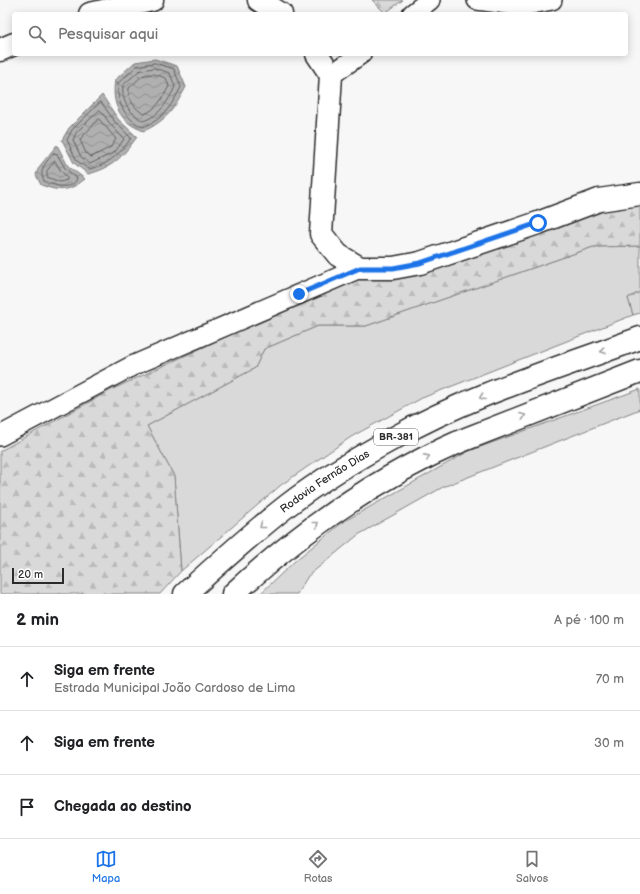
<!DOCTYPE html>
<html lang="pt">
<meta charset="utf-8">
<style>
:root{--surface:#fff;--page:#f6f6f6;--text:#202124;--muted:#757577;--line:#e0e0e0;--accent:#1a73e8}
body{margin:0;font-family:"Balsamiq Sans",sans-serif;background:var(--page);color:var(--text)}
.scale{position:absolute;left:12px;bottom:10px;width:52px;box-sizing:border-box;padding-left:4px;border:2px solid #2b2b2b;border-top:0;font-size:11px;line-height:14px;white-space:nowrap;color:#2b2b2b;-webkit-text-stroke:3px #fff;paint-order:stroke}
.stop{position:absolute;width:12px;height:12px;margin:-9px;border:3px solid #1a73e8;border-radius:50%;background:#fff}
.stop.end{background:#1a73e8;border-color:#fff;box-shadow:0 1px 4px #0008}
.list{margin:0;padding:0;list-style:none}
h2{display:flex;justify-content:space-between;align-items:center;height:52px;margin:0;padding:0 16px;font-size:17px}
h2 small{font-size:13px;font-weight:400;color:var(--muted)}
.list li{display:grid;grid-template-columns:26px 1fr auto;gap:12px;align-items:center;box-sizing:border-box;height:64px;padding:0 16px;border-top:1px solid var(--line)}
.list b{display:block;font-size:15px;white-space:nowrap}
.list p{margin:0;font-size:13px;white-space:nowrap;color:var(--muted)}
.list em{font-size:13px;font-style:normal;color:var(--muted)}
.icon{flex:none;width:22px;height:22px;fill:none;stroke:currentColor;stroke-width:2;stroke-linecap:round;stroke-linejoin:round}
.map{position:relative;flex:none;width:640px;height:594px;overflow:hidden}
.search{position:absolute;background:var(--surface);box-shadow:0 2px 10px #0003;left:12px;right:12px;top:12px;height:44px;display:flex;align-items:center;gap:10px;box-sizing:border-box;padding:0 14px;border-radius:4px;color:var(--muted);font-size:15px}
.sheet{height:244px;background:var(--surface)}
nav{display:flex;justify-content:space-around;align-items:center;box-sizing:border-box;height:56px;border-top:1px solid var(--line);background:var(--surface);font-size:11px;color:var(--muted)}
nav a{display:grid;justify-items:center;gap:2px}
nav .on{color:var(--accent)}
.map>svg:first-child{display:block}
.grass{fill:#d9d9d9;stroke:#828282}
.forest{fill:url(#forest-firs);stroke:#828282}
.water{fill:url(#water-waves);stroke:#7b7b7b}
.lines{fill:none;stroke-linecap:round;stroke-linejoin:round}
.shore{stroke:#606060;stroke-width:1}
.minor-casing{stroke:#2b2b2b;stroke-width:22}
.tertiary-casing{stroke:#2b2b2b;stroke-width:25}
.motorway-casing{stroke:#2b2b2b;stroke-width:25}
.minor{stroke:#fff;stroke-width:19}
.tertiary{stroke:#fff;stroke-width:22}
.motorway{stroke:#fff;stroke-width:22}
.oneway{stroke:#a0a0a0}
.route{stroke:#1a73e8;stroke-width:5}
.labels{text-anchor:middle;dominant-baseline:central;stroke-width:3.5;stroke-linejoin:round;paint-order:stroke}
.shield{fill:#fff;stroke:#6b6b6b;stroke-width:1}
.shield-label{font-size:10px;font-weight:bold;fill:#2b2b2b}
.street-label{font-size:11px;fill:#2b2b2b;stroke:#fff}
</style>
<div class="map">
<svg width="640" height="594" viewBox="0 0 640 594">
<defs>
<pattern id="forest-firs" width="22" height="20" patternUnits="userSpaceOnUse"><rect width="22" height="20" fill="#d9d9d9"/><path d="M5 1l3.5 6h-7zM16 11l3.5 6h-7z" fill="#bababa"/></pattern>
<pattern id="water-waves" width="16" height="10" patternUnits="userSpaceOnUse"><rect width="16" height="10" fill="#b0b0b0"/><path d="M0 5q4-4 8 0t8 0" fill="none" stroke="#8f8f8f"/></pattern>
</defs>
<rect width="100%" height="100%" fill="#f7f7f7"/>
<filter id="ink" filterUnits="userSpaceOnUse"><feTurbulence type="fractalNoise" baseFrequency=".025" numOctaves="2"/><feDisplacementMap in="SourceGraphic" scale="8" xChannelSelector="R" yChannelSelector="G"/><feConvolveMatrix kernelMatrix="1 2 1 2 8 2 1 2 1" color-interpolation-filters="sRGB"/></filter>
<g filter="url(#ink)">
<g class="grass">
<path d="M640 246V292L628 298 633 315 422 398 351 437 281 485 181 571 174 476 147 426 255 368 264 349 318 326H366L593 247Z"/>
<path d="M640 389V409L443 487 358 535 308 576 297 594H260L296 560 343 522 469 451Z"/>
</g>
<g class="forest">
<path d="M372 0H403L385 13Z"/>
<path d="M640 202V246L593 247 366 326H318L264 349 255 368 147 426 174 476 181 571 160 594H0V451L111 390 357 276 597 209Z"/>
<path d="M640 292V313L633 315 628 298Z"/>
</g>
<g class="water">
<path d="M155 59 177 66 186 87C174 109 167 120 144 131 120 123 111 104 115 80L135 62Z"/>
<path d="M102 95 118 119 137 137C122 157 113 168 88 174L74 163 62 140 69 128Z"/>
<path d="M57 145 68 166 85 179C68 192 61 192 41 185L36 175 39 167Z"/>
</g>
<g class="lines">
<g class="shore">
<path d="M155 63 174 69 181 87C172 105 163 120 143 127 125 119 116 102 118 83L137 66Z"/>
<path d="M154 68 170 73 175 87C168 101 160 116 143 121 130 113 121 102 123 85L139 71Z"/>
<path d="M154 74 166 78 169 86C163 98 156 110 144 114 135 109 127 99 129 88L142 76Z"/>
<path d="M101 102 115 122 131 138C121 153 107 166 89 169L77 161 67 140 72 130Z"/>
<path d="M100 110 111 125 124 139 115 152 90 164 81 157 73 140 76 133Z"/>
<path d="M99 119 116 139 111 147 91 157 86 153 80 140Z"/>
<path d="M54 153 57 154 65 168 77 178C74 191 52 186 44 181 38 170 46 162 54 153Z"/>
<path d="M55 161 61 171 67 177V180L60 182 47 177V171Z"/>
</g>
<g class="minor-casing">
<g id="minor">
<path d="M477 0 522 6 552 0"/>
<path d="M412 14 430 0"/>
<path d="M331 75 361 54"/>
<path d="M0 436 132 366 360 268"/>
</g>
</g>
<g class="tertiary-casing">
<g id="tertiary">
<path d="M259 0 281 14"/>
<path d="M90 14 152 0"/>
<path d="M0 50 14 44"/>
<path d="M317 54 331 75 321 234 338 255 360 268H393L420 263 538 223 599 200 640 194"/>
</g>
</g>
<g class="motorway-casing">
<g id="motorway">
<path id="s1" d="M185 594C219 563 252 533 288 505 322 479 359 457 396 437 470 395 560 368 640 338"/>
<path d="M233 594C301 531 376 478 461 441L640 371"/>
</g>
</g>
<use href="#minor" class="minor"/>
<use href="#tertiary" class="tertiary"/>
<use href="#motorway" class="motorway"/>
</g>
<defs><path id="oneway-chevron" d="M-2-3.5L2.5 0L-2 3.5" fill="none" stroke-width="1.6" stroke-linecap="round" stroke-linejoin="round"/></defs>
<g class="oneway">
<use href="#oneway-chevron" transform="translate(603 351) rotate(160)"/>
<use href="#oneway-chevron" transform="translate(482 397) rotate(159)"/>
<use href="#oneway-chevron" transform="translate(523 416) rotate(-21)"/>
<use href="#oneway-chevron" transform="translate(427 457) rotate(-28)"/>
<use href="#oneway-chevron" transform="translate(316 524) rotate(-38)"/>
<use href="#oneway-chevron" transform="translate(262 526) rotate(141)"/>
</g>
</g>
<g class="lines" filter="url(#ink)">
<path class="route" d="M299 294 360 268H393L420 263 538 223"/>
</g>
<g class="labels">
<rect class="shield" x="374" y="429" width="44" height="16" rx="3"/>
<g class="shield-label">
<text x="396" y="437">BR-381</text>
</g>
<g class="street-label">
<text stroke="none"><textPath href="#s1" startOffset="180">Rodovia Fernão Dias</textPath></text>
</g>
</g>
</svg>
<div class="scale">20 m</div>
<div class="stop" style="left:538px;top:223px"></div>
<div class="stop end" style="left:299px;top:294px"></div>
<div class="search"><svg class="icon" aria-label="search" viewBox="0 0 24 24"><circle cx="10" cy="10" r="6"/><path d="M15 15l6 6"/></svg>Pesquisar aqui</div>
</div>
<section class="sheet">
<h2>2 min<small>A pé · 100 m</small></h2>
<ul class="list">
<li><svg class="icon" aria-label="ahead" viewBox="0 0 24 24"><path d="M12 20V5M6 11l6-6 6 6"/></svg><div><b>Siga em frente</b><p>Estrada Municipal João Cardoso de Lima</p></div><em>70 m</em></li>
<li><svg class="icon" aria-label="ahead" viewBox="0 0 24 24"><path d="M12 20V5M6 11l6-6 6 6"/></svg><div><b>Siga em frente</b></div><em>30 m</em></li>
<li><svg class="icon" aria-label="arrive" viewBox="0 0 24 24"><path d="M6 21V4h12l-3 4 3 4H6"/></svg><div><b>Chegada ao destino</b></div></li>
</ul>
</section>
<nav>
<a class="on"><svg class="icon" aria-label="map" viewBox="0 0 24 24"><path d="M3 6l6-2 6 2 6-2v14l-6 2-6-2-6 2zM9 4v14M15 6v14"/></svg>Mapa</a>
<a><svg class="icon" aria-label="directions" viewBox="0 0 24 24"><path d="M12 3l9 9-9 9-9-9zM9 14v-3h6M13 9l2 2-2 2"/></svg>Rotas</a>
<a><svg class="icon" aria-label="saved" viewBox="0 0 24 24"><path d="M7 4h10v16l-5-4-5 4z"/></svg>Salvos</a>
</nav>
